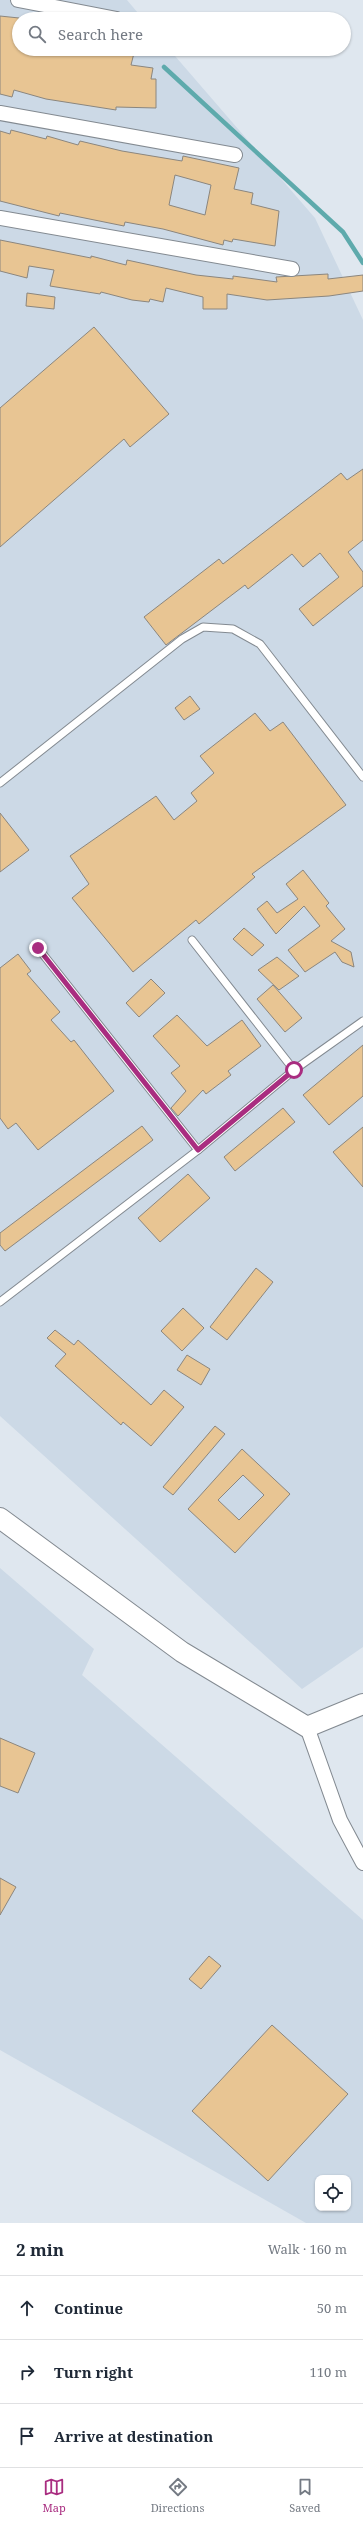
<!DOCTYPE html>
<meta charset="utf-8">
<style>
:root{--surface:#fff;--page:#f2f2f3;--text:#1f2937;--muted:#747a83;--line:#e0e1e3;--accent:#a92d80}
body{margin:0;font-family:"Noto Serif",serif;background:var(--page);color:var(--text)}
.controls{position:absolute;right:12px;bottom:12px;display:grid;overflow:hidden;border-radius:8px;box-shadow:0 1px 3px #0004}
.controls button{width:36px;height:36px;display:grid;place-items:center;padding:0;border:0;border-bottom:1px solid var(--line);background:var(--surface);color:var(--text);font:20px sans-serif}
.stop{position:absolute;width:12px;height:12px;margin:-9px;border:3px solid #a92d80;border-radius:50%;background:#fff}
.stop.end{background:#a92d80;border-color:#fff;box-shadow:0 1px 4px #0008}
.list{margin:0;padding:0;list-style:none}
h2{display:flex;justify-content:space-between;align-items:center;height:52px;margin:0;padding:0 16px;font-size:17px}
h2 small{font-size:13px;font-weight:400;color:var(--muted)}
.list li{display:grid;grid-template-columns:26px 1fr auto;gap:12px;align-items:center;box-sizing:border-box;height:64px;padding:0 16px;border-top:1px solid var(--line)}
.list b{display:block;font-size:15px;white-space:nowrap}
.list em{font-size:13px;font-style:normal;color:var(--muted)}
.icon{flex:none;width:22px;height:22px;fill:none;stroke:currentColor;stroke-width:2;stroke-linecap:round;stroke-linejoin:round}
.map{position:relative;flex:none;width:363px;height:2223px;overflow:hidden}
.search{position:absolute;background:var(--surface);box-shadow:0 1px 3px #0004;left:12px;right:12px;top:12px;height:44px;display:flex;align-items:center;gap:10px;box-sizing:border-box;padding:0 14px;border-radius:22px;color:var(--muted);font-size:15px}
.sheet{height:244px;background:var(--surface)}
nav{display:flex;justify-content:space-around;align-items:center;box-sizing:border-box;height:56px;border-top:1px solid var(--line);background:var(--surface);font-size:11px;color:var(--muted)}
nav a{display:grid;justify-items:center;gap:2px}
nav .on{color:var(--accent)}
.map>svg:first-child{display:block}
.built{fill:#ccd9e6;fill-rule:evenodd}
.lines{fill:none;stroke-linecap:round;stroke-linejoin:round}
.stream{stroke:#5eaaac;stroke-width:4.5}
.building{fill:#e8c593;stroke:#8b867e;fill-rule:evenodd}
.lane-casing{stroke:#838a91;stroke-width:9}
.street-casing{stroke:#838a91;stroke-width:16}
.secondary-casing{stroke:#838a91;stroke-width:22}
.lane{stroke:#fff;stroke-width:7}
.street{stroke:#fff;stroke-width:14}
.secondary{stroke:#fff;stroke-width:20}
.route{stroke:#a92d80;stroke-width:5}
</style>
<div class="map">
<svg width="363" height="2223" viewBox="0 0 363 2223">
<rect width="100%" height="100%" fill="#dfe7ef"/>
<g class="built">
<path d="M0 0H127L143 19H19V49H169L315 218 363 320V1647L302 1689 0 1416Z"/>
<path d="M0 1568 94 1649 82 1675 363 1920V2223H306L0 2050ZM318 2178H348V2208H318Z"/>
</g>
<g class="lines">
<path class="stream" d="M164 67 343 232 363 263"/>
</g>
<g class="building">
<path d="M0 16 19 18V49H135L131 65 153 68 151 79H156V108L116 107V110L46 99 14 90 12 97 0 94Z"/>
<path d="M11 130 46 139 47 136 78 145 80 141 122 151 182 161 183 156 239 168 234 189 253 193 251 204 279 211 275 246 233 239 232 242 224 240 223 245 163 229 125 222 124 226 60 213 59 216 0 201V131L10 134ZM175 175 211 185 205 215 169 205Z"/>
<path d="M0 240 91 258V256L126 265 127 260 196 275 233 279V276L277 282 276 277 328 274V279L363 275V291L329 296 267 300 227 294V309H203V297L166 288 163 302 150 299 149 302 132 300 101 292 100 294 50 286 54 270 29 266 27 278 0 271Z"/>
<path d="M27 293 55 297 54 309 26 306Z"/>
<path d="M94 327 169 414 130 447 124 439 0 547V408Z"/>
<path d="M363 469V540L348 552 363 572V586L313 626 299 609 339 577 320 553 303 567 292 554 248 589 245 585 166 645 144 617 219 559 223 564 341 473 347 480Z"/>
<path d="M190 696 200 709 184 720 175 708Z"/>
<path d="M255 713 270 731 283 722 346 805 252 874 255 877 199 924 196 920 133 972 72 898 89 884 70 856 156 796 174 820 197 801 191 793 214 773 200 756Z"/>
<path d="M0 813 29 850 0 872Z"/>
<path d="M303 870 329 903 326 906 345 929 331 941 351 952 354 967 342 962 335 952 305 972 288 950 320 926 304 906 276 934 257 909 267 901 277 913 298 899 286 884Z"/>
<path d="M244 928 264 945 252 956 233 939Z"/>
<path d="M18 954 31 971 27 974 60 1012 51 1020 71 1042 74 1040 114 1091 38 1150 16 1123 8 1129 0 1118V968Z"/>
<path d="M277 957 299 976 279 990 258 970Z"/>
<path d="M151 979 165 993 139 1017 126 1003Z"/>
<path d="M273 985 302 1018 285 1032 257 999Z"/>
<path d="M177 1015 207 1046 242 1020 261 1046 228 1071 231 1075 206 1094 203 1090 178 1116 171 1108 186 1091 171 1073 180 1066 153 1036Z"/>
<path d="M363 1045V1096L329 1125 303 1095Z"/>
<path d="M283 1108 295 1122 235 1171 224 1157Z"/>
<path d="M142 1126 153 1140 5 1251 0 1245V1233Z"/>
<path d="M363 1127V1187L333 1152Z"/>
<path d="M188 1174 210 1198 160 1242 138 1218Z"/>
<path d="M256 1268 273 1282 227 1340 210 1327Z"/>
<path d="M183 1308 204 1328 182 1351 161 1331Z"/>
<path d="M55 1330 74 1345 78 1340 151 1405 164 1390 184 1407 151 1446 123 1422 121 1425 55 1366 66 1354 47 1338Z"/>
<path d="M187 1355 210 1369 201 1385 177 1370Z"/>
<path d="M215 1426 225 1434 173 1495 163 1487Z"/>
<path d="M242 1449 290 1494 235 1553 188 1509ZM243 1475 264 1495 239 1520 218 1500Z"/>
<path d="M0 1738 35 1753 18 1793 0 1786Z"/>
<path d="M0 1878 16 1887 0 1915Z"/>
<path d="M209 1956 221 1966 201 1989 189 1979Z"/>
<path d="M272 2025 348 2094 268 2181 192 2111Z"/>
</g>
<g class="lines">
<g class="lane-casing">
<g id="lane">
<path d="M0 783 182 639 203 627 233 629 260 644 363 777"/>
<path d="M192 940 294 1070"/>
<path d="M38 948 198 1150"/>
<path d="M0 1302 198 1150 294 1070 363 1021"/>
</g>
</g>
<g class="street-casing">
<g id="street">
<path d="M18 0 117 19"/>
<path d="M0 113 235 155"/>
<path d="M0 218 292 269"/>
<path d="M307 1727 340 1820 363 1863"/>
</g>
</g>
<g class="secondary-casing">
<path id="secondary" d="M0 1518 182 1652 307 1727 363 1704"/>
</g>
<use href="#lane" class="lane"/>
<use href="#street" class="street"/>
<use href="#secondary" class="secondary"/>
</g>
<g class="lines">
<path class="route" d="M38 948 198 1150 294 1070"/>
</g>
</svg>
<div class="controls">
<button><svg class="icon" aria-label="locate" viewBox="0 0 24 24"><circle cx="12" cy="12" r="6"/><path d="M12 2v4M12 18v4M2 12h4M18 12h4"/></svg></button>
</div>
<div class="stop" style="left:294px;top:1070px"></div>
<div class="stop end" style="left:38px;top:948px"></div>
<div class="search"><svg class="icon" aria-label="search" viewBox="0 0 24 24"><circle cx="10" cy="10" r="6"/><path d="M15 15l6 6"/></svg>Search here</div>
</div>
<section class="sheet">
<h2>2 min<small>Walk · 160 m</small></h2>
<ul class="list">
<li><svg class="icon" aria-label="ahead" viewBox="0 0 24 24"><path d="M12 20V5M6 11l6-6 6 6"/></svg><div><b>Continue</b></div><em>50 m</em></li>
<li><svg class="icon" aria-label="right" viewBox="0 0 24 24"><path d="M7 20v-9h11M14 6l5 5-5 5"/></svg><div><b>Turn right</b></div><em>110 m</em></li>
<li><svg class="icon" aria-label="arrive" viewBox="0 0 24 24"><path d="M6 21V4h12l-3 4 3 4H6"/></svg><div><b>Arrive at destination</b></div></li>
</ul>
</section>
<nav>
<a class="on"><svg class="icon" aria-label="map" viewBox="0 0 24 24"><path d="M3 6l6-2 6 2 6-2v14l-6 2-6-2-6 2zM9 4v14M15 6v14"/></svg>Map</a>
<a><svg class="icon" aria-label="directions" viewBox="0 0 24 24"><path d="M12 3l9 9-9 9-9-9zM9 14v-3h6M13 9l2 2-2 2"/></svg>Directions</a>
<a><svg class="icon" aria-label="saved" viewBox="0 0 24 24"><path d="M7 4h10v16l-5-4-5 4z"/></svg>Saved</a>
</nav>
